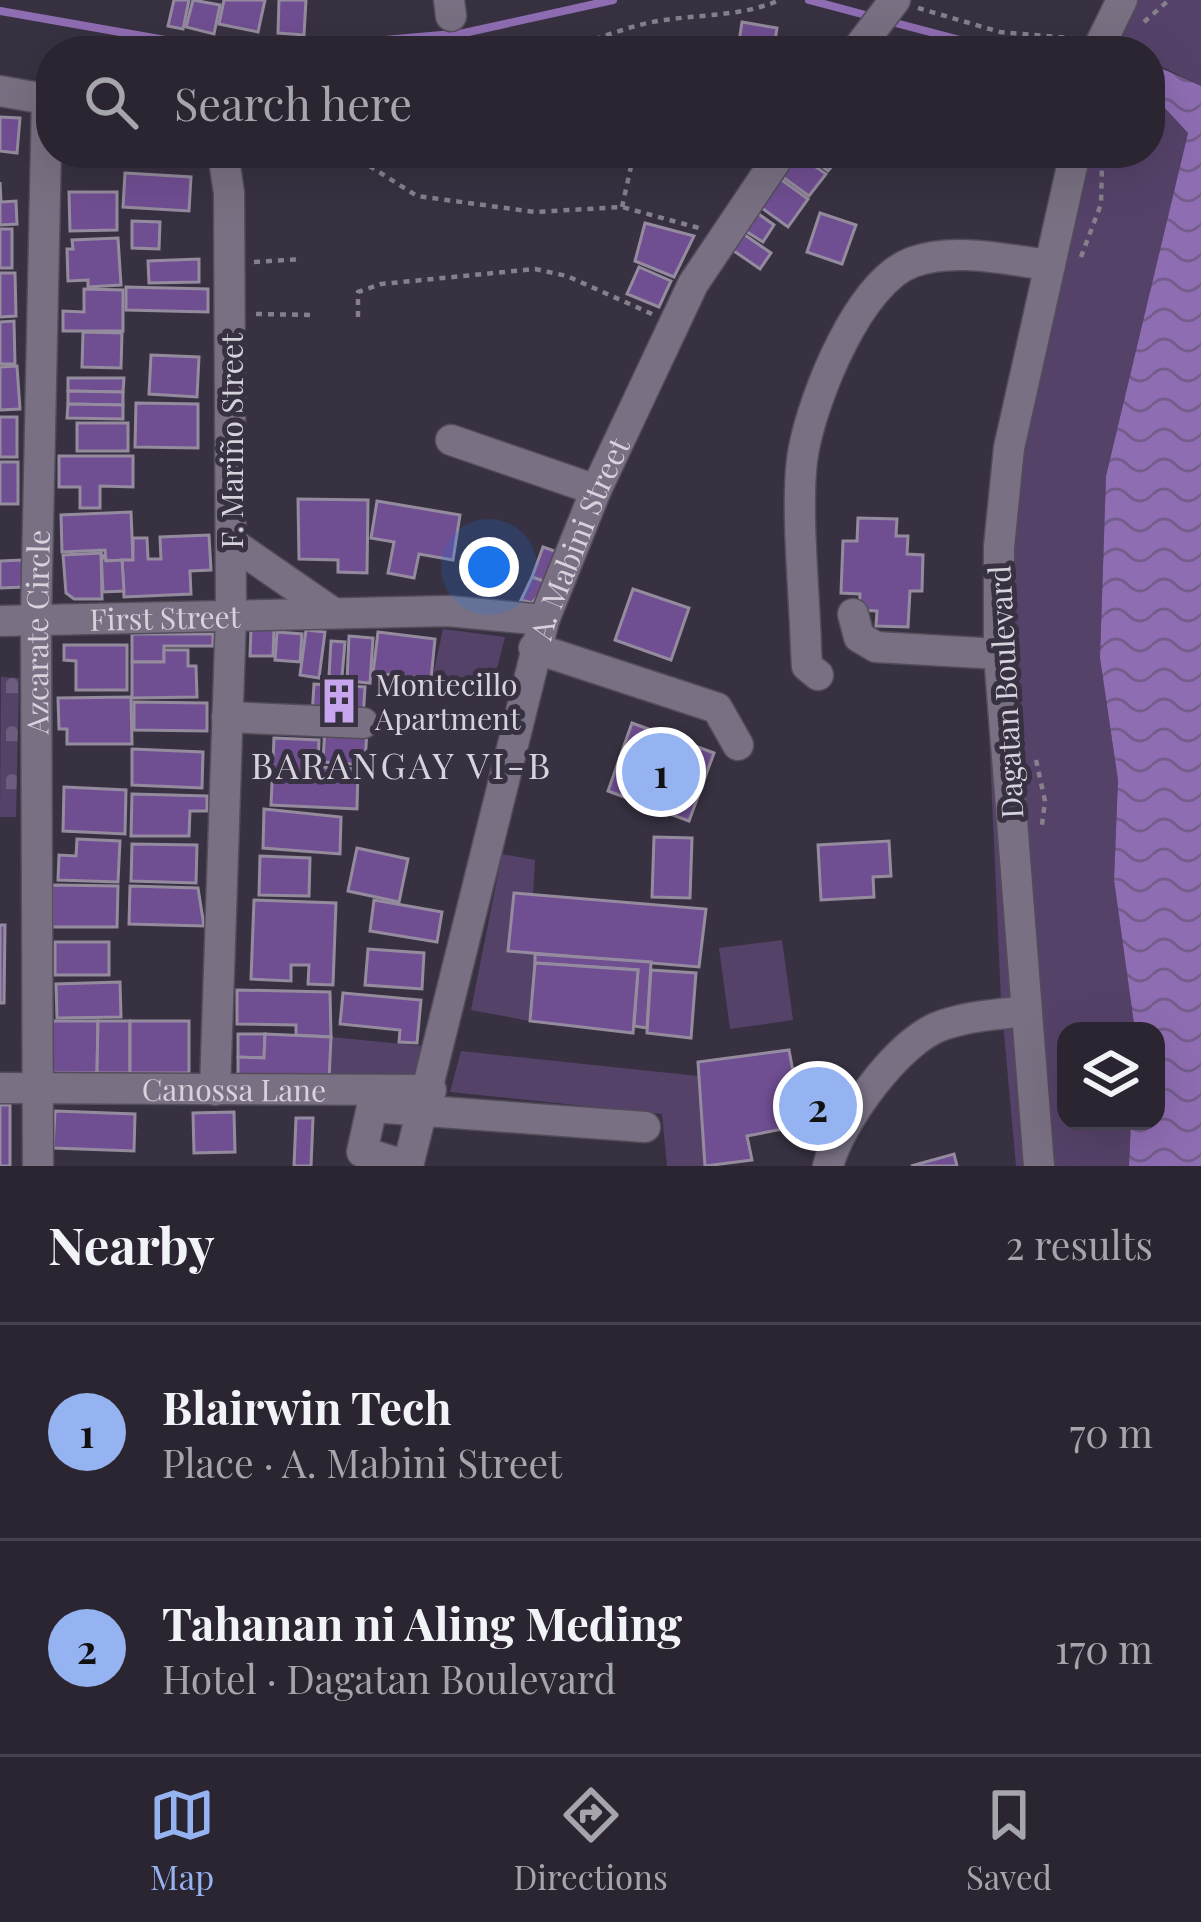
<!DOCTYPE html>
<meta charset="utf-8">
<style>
:root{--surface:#2a2531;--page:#322d39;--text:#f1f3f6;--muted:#a5a5ab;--line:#46424d;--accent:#95b2f1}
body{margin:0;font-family:"Playfair Display",serif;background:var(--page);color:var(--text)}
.controls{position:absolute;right:36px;bottom:36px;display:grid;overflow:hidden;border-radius:24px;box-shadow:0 12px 48px #0002}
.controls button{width:108px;height:108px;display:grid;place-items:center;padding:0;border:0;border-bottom:3px solid var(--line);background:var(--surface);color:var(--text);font:60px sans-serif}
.you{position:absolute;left:489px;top:567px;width:42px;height:42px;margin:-30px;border:9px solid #fff;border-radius:50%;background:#1a73e8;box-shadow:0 0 0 18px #1a73e833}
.badge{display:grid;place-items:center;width:78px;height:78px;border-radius:50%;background:var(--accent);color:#111;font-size:39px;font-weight:700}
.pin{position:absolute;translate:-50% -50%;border:6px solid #fff;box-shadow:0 3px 12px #0006}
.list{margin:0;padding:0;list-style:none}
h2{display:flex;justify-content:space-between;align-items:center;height:156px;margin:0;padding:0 48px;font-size:51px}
h2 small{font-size:39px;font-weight:400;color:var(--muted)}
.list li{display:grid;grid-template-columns:78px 1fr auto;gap:36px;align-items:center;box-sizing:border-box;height:216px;padding:0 48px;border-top:3px solid var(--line)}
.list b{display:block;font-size:45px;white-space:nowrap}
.list p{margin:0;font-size:39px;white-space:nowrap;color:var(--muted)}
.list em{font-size:39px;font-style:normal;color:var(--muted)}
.icon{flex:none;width:66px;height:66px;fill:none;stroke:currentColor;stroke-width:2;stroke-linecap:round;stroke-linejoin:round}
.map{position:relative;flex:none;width:1201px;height:1166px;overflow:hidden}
.search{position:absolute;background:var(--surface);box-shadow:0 12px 48px #0002;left:36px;right:36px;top:36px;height:132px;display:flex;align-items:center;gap:30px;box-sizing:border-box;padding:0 42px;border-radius:48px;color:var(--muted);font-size:45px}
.sheet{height:588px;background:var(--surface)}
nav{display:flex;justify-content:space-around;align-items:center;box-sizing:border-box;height:168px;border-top:3px solid var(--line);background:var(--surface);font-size:33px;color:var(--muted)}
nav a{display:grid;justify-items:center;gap:6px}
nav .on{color:var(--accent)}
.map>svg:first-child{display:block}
.green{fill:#554269}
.cemetery{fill:url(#cemetery-stones)}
.water{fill:url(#water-waves)}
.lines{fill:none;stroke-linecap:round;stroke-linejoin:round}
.stream{stroke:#8f6db3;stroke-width:8}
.building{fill:#704e92;stroke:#948c9e;stroke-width:3}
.minor-casing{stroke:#534d5a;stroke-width:33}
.path{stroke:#86808d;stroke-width:4.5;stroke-dasharray:6 6;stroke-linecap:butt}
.minor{stroke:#797183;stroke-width:30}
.labels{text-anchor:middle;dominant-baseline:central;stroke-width:10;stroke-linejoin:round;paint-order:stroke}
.street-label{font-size:30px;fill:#d7d3dd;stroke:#383141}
.poi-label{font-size:30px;fill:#d7d3dd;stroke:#383141;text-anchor:start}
.quarter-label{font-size:36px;letter-spacing:3px;fill:#d7d3dd;stroke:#383141}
</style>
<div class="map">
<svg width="1201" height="1166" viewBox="0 0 1201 1166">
<defs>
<pattern id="cemetery-stones" width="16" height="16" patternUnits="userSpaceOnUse" patternTransform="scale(3)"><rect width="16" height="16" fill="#554269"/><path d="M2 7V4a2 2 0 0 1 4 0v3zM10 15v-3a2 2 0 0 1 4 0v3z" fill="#6d5c7e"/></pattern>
<pattern id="water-waves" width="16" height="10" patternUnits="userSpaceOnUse" patternTransform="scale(3)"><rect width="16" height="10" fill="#8f6db3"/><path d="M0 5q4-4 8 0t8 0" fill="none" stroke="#735d8b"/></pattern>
</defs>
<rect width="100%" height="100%" fill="#383141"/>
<g class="green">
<path d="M1133 0H1201V86L1150 61V51H1127L1108 43Z"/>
<path d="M1150 92 1188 133 1106 476 1100 658 1118 780 1114 880 1135 1031H1066V1121H1131L1129 1166H1016L1001 1000 985 643 1071 153H1150Z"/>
<path d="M443 629 505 637 492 688 432 680Z"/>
<path d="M502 854 535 860 533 895 514 893 509 950 535 954 530 1021 471 1010Z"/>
<path d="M782 940 793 1020 730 1029 719 948Z"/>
<path d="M331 1037 423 1046 415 1080H329Z"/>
<path d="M461 1051 698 1076 705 1166H667L662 1114 450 1092Z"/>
</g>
<path class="cemetery" d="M1 677 19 678 16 817H0Z"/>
<path class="water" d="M1150 63 1201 86V1166H1129L1131 1121H1156V1031H1135L1114 880 1118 780 1100 658 1106 476 1188 133 1150 92Z"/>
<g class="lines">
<g class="stream">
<path d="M809 0 873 17"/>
<path d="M0 11 228 51"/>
<path d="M888 21 1002 51"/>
<path d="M260 51 464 33 613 0"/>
</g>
</g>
<g class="building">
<path d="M174 0H189L183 29 168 26Z"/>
<path d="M193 0 220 5 214 34 186 27Z"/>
<path d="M224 0H265L258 32 219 24Z"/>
<path d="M279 0H306L304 35 278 33Z"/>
<path d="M742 22 777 28 774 48 739 42Z"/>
<path d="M0 117 20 118 17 153 0 151Z"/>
<path d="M796 153 826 174 809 196 780 175Z"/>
<path d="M804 153H841L842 154 828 171Z"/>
<path d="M125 173 191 177 189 211 123 207Z"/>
<path d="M779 178 808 199 788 227 759 206Z"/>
<path d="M0 182 1 202 16 201 17 224 0 225Z"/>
<path d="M69 192H117V230L70 231Z"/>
<path d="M756 212 774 225 763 242 744 230Z"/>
<path d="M820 213 856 225 842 264 807 252Z"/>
<path d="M132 221 160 222 159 249 132 248Z"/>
<path d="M645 223 694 236 674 277 635 261Z"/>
<rect x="0" y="229" width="12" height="39"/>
<path d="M742 233 771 253 760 269 731 249Z"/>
<path d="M118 238 121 285 88 287V280L68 281 67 249H73L72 240Z"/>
<path d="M199 259V282L149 283 148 261Z"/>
<path d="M639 267 671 281 659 307 627 294Z"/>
<path d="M0 273H15L16 316 0 317Z"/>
<path d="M126 287 208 289V312L126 310Z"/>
<path d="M84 289 123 290V331H63V311L84 312Z"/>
<path d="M14 321 15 364H0V322Z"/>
<path d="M83 332 122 333 121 368 82 367Z"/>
<path d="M151 355 199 357 197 397 149 394Z"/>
<path d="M17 366 20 409 0 410V367Z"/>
<path d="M68 378H124L123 392 68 391Z"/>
<path d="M68 391 123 392V405L68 404Z"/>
<path d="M136 403 198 404V448L135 447Z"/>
<path d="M68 404 123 405V419L67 418Z"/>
<rect x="0" y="417" width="17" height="40"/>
<rect x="77" y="423" width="51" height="28"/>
<path d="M59 456H133V487L100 486V508H80V487H59Z"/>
<rect x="0" y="462" width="18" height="42"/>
<path d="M298 499 368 500 367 573 338 572V560L299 559Z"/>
<path d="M377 501 460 515 453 560 419 554 414 578 388 573 394 542 371 538Z"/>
<path d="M131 512 133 560 106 561 105 550 62 552 61 515Z"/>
<path d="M858 518 897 519 896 536H908L907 554 923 555 922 591H910L908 627 876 626 877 611 859 610 860 594 841 593 843 541H857Z"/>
<path d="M209 535 211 570 190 571 191 594 124 597 122 560H133V538H147L148 559H161L160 537Z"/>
<path d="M543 547 560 553 549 583 532 577Z"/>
<path d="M101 553 106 561 122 560 124 591 103 592Z"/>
<path d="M101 553 102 599H74L66 593 63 555Z"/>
<path d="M23 560 24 587 0 588V561Z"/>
<path d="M532 577 549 583 532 603 521 600Z"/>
<path d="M633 589 689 608 671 660 615 640Z"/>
<path d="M251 627 274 628 273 656H250Z"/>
<path d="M306 630 325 632 319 678 300 675Z"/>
<path d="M277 632 302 634 300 662 275 660Z"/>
<path d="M378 632 435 639 431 679 373 673Z"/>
<path d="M132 634H213V646H164V662H132Z"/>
<path d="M349 636 373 638 370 683 347 681Z"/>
<path d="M331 641 345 642 342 677 329 676Z"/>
<path d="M64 645H127V690H76V661L64 660Z"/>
<path d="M164 650H188V666H196L197 697 132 698V662H164Z"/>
<path d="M314 684 365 687 363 719 312 716Z"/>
<path d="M131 697 132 744H67V729H59L58 698Z"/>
<path d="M134 702 207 703V731L134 730Z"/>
<path d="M632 723 714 753 689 821 608 791Z"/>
<path d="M325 726 367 729 365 765 323 762Z"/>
<path d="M274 738 319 740 318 767 358 769 357 809 271 805Z"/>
<path d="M132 749 203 752 202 788 132 785Z"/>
<path d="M64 787 126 790 125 834 63 831Z"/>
<path d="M132 794 207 796V811H190L189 836H131Z"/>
<path d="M264 809 341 817 340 854 263 848Z"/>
<path d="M654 837 692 838 690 898 652 897Z"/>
<path d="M77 839 120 841 118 882 58 880 59 855 76 856Z"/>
<path d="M889 841 891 876 873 877 874 897 821 900 818 845Z"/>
<path d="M132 844 197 845 196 883 131 881Z"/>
<path d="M357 848 408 859 399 902 348 891Z"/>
<path d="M260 856 310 858 309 896 259 895Z"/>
<path d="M52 885 118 886 117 927H52Z"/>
<path d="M130 886 198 888 204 926 129 924Z"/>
<path d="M514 893 706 909 699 967 508 951Z"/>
<path d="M254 900 336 903 333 985 308 984 309 965H291V981L251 979Z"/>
<path d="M374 900 442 912 437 942 370 931Z"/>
<path d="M0 925H5L4 1003H0Z"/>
<rect x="55" y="942" width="54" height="33"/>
<path d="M368 949 424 953 422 989 365 985Z"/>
<path d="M535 954 651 962 647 1028 634 1026 638 970 535 963Z"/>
<path d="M535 963 638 970 633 1033 530 1021Z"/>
<path d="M651 970 696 973 691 1038 647 1033Z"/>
<path d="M120 982 121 1017 57 1018 56 984Z"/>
<path d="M237 990 330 992 331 1037 296 1035V1025L237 1024Z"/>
<path d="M343 993 421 1000 417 1043 399 1042 400 1030 340 1024Z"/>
<path d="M49 1021H98L97 1073H49Z"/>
<path d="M98 1021H130V1073H97Z"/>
<rect x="130" y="1021" width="59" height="52"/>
<path d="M238 1034H265L264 1058 238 1057Z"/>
<path d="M265 1034 331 1037 329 1080 238 1077V1057L264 1058Z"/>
<path d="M789 1050 803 1125 747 1136 752 1160 705 1166 698 1062Z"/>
<rect x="0" y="1105" width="10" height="61"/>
<path d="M55 1111 135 1114 134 1151 53 1148Z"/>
<path d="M234 1112 235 1152 194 1153 193 1113Z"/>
<path d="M296 1118H313L311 1166H294Z"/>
<path d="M954 1154 957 1166H911Z"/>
</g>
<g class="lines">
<g class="minor-casing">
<g id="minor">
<path d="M449 0 451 16"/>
<path d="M856 51 895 0"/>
<path d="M1097 51 1122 0"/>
<path d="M0 91 51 100"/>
<path d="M451 440 596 490"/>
<path d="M232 543 332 612"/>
<path d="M853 614 859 637 876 647 999 654"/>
<path id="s1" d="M0 621 448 611 544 620"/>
<path d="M534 648 717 708 738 745"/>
<path d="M818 675 807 666 806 650C805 596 794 497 804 448 814 396 859 281 913 262 955 247 1007 260 1050 265"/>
<path d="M227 717 363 723"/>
<path id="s2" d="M0 1088 431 1090"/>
<path d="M215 1090 231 614 229 193 223 153"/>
<path id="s3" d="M38 1166 36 619 47 99"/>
<path id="s4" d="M408 1166 544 620 596 490 693 284 781 153"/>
<path d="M408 1166 362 1152 372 1107 645 1127"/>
<path d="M828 1166C839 1123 899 1039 943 1025 969 1016 999 1014 1026 1011"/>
<path d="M1039 1166 999 654V547L1009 448 1075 153"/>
</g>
</g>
<g class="path">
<path d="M918 8 1000 32 1071 38"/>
<path d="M1144 22 1169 0"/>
<path d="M548 51C588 45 621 27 658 21 699 14 741 17 780 0"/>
<path d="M349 153 417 196 535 212 622 207 699 228"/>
<path d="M622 207 634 153"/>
<path d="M1081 257 1101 204 1102 166"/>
<path d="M254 262 302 259"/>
<path d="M256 314 316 315"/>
<path d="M358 317V292L381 284 535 269 567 276 652 314"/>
<path d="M1036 760 1045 801 1042 825"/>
<path d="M793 1070 812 1066 824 1111"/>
<path d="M801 1115 823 1110"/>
</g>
<use href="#minor" class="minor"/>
</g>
<defs>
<g id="building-bare" transform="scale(3.6)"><path d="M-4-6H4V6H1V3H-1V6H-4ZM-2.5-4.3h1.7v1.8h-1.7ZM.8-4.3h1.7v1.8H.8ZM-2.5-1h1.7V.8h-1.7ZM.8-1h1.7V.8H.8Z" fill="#c8a6ef" stroke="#383141" stroke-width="2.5" paint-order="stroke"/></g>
</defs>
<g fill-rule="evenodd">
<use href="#building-bare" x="339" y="701"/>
</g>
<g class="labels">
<g class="street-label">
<text transform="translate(231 441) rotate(-90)">F. Mariño Street</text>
<text stroke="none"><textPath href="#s4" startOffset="651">A. Mabini Street</textPath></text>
<text stroke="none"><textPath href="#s1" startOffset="165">First Street</textPath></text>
<text stroke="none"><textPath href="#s3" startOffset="534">Azcarate Circle</textPath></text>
<text transform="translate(1005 692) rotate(-93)">Dagatan Boulevard</text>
<text stroke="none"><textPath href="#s2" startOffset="234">Canossa Lane</textPath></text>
</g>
<g class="poi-label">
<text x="375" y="684">Montecillo<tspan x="375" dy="34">Apartment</tspan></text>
</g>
<g class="quarter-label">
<text x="402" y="764">BARANGAY VI-B</text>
</g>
</g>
</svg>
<div class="controls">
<button><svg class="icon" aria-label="layers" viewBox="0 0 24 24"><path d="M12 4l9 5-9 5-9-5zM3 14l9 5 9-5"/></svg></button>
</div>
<div class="you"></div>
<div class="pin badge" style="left:661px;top:772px">1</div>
<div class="pin badge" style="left:818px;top:1106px">2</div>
<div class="search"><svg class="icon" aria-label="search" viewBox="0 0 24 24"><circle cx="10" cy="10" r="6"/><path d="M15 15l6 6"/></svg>Search here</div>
</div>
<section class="sheet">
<h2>Nearby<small>2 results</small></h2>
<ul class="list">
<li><span class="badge">1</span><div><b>Blairwin Tech</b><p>Place · A. Mabini Street</p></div><em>70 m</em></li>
<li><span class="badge">2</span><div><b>Tahanan ni Aling Meding</b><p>Hotel · Dagatan Boulevard</p></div><em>170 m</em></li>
</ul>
</section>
<nav>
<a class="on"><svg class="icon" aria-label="map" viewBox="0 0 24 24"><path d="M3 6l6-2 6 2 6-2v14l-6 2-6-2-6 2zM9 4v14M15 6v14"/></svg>Map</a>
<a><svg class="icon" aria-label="directions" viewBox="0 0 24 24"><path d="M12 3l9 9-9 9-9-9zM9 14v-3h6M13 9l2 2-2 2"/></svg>Directions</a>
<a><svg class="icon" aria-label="saved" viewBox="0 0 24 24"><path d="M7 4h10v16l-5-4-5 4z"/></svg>Saved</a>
</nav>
